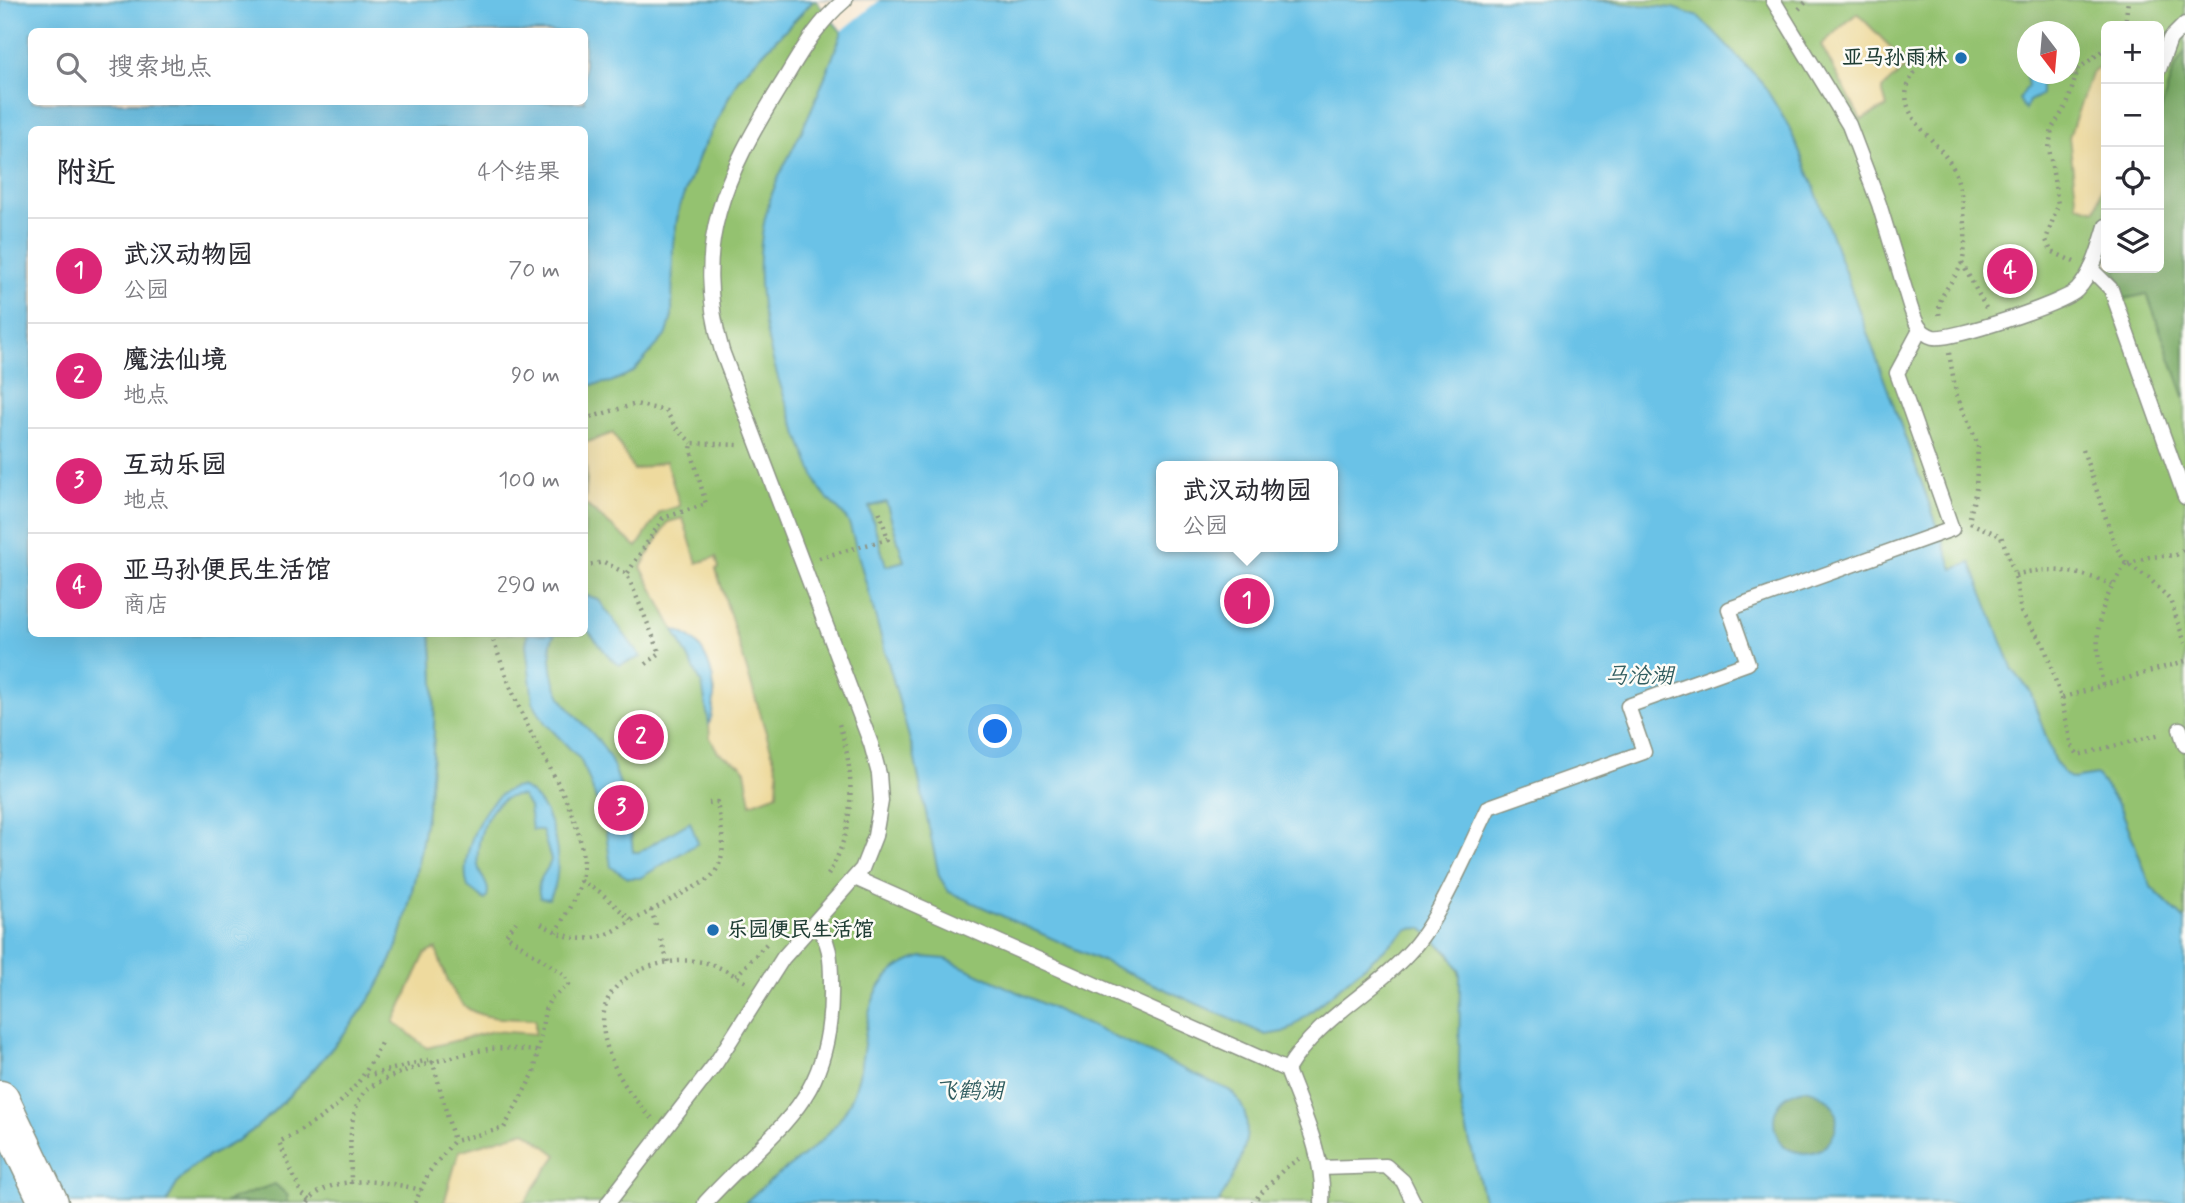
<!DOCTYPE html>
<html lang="zh">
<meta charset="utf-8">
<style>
:root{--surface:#fff;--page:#f7f7f7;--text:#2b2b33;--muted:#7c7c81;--line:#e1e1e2;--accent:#db2777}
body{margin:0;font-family:Mynerve,"LXGW WenKai TC",sans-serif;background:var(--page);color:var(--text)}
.controls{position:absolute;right:21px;top:21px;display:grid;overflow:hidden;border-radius:10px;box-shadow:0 7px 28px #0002}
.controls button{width:63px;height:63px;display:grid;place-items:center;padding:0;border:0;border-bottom:2px solid var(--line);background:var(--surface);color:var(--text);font:35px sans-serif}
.compass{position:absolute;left:2017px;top:21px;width:63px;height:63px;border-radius:50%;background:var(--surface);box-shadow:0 7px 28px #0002;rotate:164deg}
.you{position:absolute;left:996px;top:732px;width:24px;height:24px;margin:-18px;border:5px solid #fff;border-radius:50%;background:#1a73e8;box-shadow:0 0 0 10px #1a73e833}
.badge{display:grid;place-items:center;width:46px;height:46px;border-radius:50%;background:var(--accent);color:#fff;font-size:23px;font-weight:700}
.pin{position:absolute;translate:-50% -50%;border:4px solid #fff;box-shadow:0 2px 7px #0006}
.popup{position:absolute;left:1156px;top:461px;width:182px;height:91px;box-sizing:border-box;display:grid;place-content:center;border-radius:10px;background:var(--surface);filter:drop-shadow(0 2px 5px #0005);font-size:23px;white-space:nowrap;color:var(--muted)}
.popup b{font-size:26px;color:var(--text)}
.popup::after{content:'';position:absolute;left:50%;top:100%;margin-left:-14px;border:14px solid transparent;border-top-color:var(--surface)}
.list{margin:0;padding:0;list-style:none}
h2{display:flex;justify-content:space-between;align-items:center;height:91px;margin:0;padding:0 28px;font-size:30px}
h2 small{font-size:23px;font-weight:400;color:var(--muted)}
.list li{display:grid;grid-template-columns:46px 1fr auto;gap:21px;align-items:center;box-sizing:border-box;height:105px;padding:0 28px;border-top:2px solid var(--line)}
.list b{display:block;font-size:26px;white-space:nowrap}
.list p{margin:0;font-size:23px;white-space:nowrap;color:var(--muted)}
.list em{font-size:23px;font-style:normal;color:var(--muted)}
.icon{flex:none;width:38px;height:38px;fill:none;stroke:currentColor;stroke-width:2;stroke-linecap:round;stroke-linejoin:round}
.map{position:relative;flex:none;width:2185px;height:1203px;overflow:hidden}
.search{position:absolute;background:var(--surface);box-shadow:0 7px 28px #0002;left:28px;top:28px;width:560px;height:77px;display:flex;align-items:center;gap:18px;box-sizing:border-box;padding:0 24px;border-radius:10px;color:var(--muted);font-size:26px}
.panel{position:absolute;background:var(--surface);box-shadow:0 7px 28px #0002;left:28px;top:126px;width:560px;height:511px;border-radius:10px}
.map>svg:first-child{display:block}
.green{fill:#94c270;stroke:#5a8052;stroke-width:2;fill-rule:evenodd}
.forest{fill:#77a862;stroke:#4b724b;stroke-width:2}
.sand{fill:#eeda9e;stroke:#868c69;stroke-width:2}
.water{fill:#6ac2e7;stroke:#44808e;stroke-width:2;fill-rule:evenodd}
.pier{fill:#f8ead6}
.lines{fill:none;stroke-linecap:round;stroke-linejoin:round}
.lane-casing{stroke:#8c9485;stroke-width:17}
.highway-casing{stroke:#8c9485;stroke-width:41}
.path{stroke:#8c9485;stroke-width:4.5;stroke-dasharray:2 5;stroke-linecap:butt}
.lane{stroke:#fff;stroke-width:14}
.highway{stroke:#fff;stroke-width:38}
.poi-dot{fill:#1f6fb2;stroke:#fdfcf7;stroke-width:2.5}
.labels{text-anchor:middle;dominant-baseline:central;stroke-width:5;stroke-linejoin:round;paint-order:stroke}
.poi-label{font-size:21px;font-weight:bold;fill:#1f3d34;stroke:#fdfcf7;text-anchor:end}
.water-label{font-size:23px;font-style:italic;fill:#325e61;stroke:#fdfcf7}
</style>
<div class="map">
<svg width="2185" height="1203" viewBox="0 0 2185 1203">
<rect width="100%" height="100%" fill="#fdfcf7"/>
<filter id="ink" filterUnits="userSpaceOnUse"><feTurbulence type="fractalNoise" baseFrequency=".0143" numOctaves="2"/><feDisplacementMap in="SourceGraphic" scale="14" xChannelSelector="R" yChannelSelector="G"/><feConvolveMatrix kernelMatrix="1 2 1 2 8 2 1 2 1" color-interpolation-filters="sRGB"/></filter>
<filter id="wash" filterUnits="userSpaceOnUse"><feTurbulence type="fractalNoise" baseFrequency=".00686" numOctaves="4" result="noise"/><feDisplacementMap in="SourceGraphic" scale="28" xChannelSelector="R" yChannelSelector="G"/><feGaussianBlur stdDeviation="1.57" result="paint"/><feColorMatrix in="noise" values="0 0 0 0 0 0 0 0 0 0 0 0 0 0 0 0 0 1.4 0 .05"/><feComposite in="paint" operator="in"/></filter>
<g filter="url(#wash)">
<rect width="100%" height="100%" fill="#f8ead6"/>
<path class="green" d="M814 0H2185V920L2151 887 2122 811 2097 775 2073 779 2065 775 2054 760 2030 691 2013 670 1436 941 1456 962 1461 980 1459 1082 1462 1111 1485 1203H167C188 1151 225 1157 261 1123 302 1086 364 1016 388 967 401 941 408 909 414 881 433 796 439 720 431 634H584L585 386 622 378 673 244 679 207 700 154 738 79ZM2106 26H2159V268H2106ZM2028 32H2070V74H2028ZM1161 466H1333V547H1161Z"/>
<g class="forest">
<path d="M2185 51V399L2147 294 2124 299 2115 268H2159V116L2173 71Z"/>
<circle cx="1805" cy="1121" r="32"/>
<path d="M275 1184 288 1196 287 1203 225 1202Z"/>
</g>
<g class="sand">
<path d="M1857 13 1908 65 1882 89 1887 107 1861 120 1821 45Z"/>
<path d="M2106 61V172L2096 210 2077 205 2069 137 2091 74Z"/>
<path d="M613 433 634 470 666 461 680 506 660 512 637 547 585 504 587 478 585 443Z"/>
<path d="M683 518 697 563 716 557 719 568 716 569 778 772 777 794 751 804 745 771 741 765 718 752 710 738 709 724 715 691 706 660 699 646 674 630 641 567 668 522Z"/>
<path d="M436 949C458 1014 466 1019 535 1019V1034L493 1031 427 1048 394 1022 425 954Z"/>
<path d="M525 1131 557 1155 524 1203H444L459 1151Z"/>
</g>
<g class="water">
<path d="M0 0H814L738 79 700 154 679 207 673 244 672 316 667 334 633 372 611 382 585 386 584 130H32V634H431C439 720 433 796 414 881 408 909 401 941 388 967 365 1016 301 1086 261 1123 225 1157 188 1151 167 1203H0ZM32 32H584V102H32Z"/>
<path d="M816 0H1587L1673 8 1699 17 1762 82 1789 127 1813 184 1953 569 1971 563 2013 670 2030 691 2054 760 2065 775 2073 779 2097 775 2122 811 2151 887 2185 920V1203H1485L1462 1111 1459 1082 1460 972 1451 955 1422 928 1408 929 1288 1031 1266 1035 949 892 939 876 914 755 850 526C844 509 824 501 818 485 783 399 740 296 769 203 776 177 791 154 802 130 817 98 830 65 842 32ZM1161 466H1333V547H1161ZM886 502 904 561 886 566 869 507ZM1804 1089C1862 1099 1834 1174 1785 1147 1765 1124 1773 1096 1804 1089Z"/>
<path d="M2027 66 2028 74H2047L2041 80V95L2029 101 2025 110 2019 99 2028 86 2025 71Z"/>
<path d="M585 595 598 599 641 657 620 665 611 659 585 627Z"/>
<path d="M674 630C712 640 721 692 709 724L702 684Z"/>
<path d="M528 634H555C549 641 551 650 551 659 554 716 592 718 612 763 624 791 630 822 633 852H639L690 822 698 843 640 878H628L611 867 605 825 587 774 580 759 545 723 533 702 526 644Z"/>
<path d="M520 787C554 798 568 872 549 899L540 898C534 879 547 874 551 860L542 830H532L529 807 522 796C490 792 475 838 478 865 480 878 494 888 485 900L468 887C457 858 485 788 520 787Z"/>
<path d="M922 957 946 959 1229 1090C1265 1121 1239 1169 1218 1203H745C776 1171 819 1153 844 1113 880 1056 844 980 922 957Z"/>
</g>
<path class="pier" d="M816 0H880L842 31Z"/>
</g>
<g filter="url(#ink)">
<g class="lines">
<g class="lane-casing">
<g id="lane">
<path d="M1773 0 1849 125 1879 204 1911 309C1915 321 1919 333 1933 337 1950 341 2064 303 2077 290 2093 273 2099 249 2106 226"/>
<path d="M2159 69 2170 39 2185 24"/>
<path d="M2091 269 2111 289 2185 497"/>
<path d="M2180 729 2185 745"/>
<path d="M855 878 1287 1070C1303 1113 1325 1157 1322 1203"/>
<path d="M1287 1070C1318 1017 1374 993 1413 948 1441 916 1469 847 1489 807L1644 752 1628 706 1748 663 1729 609 1952 529 1897 373 1920 330"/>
<path d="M1320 1168 1386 1166 1403 1181 1414 1203"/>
<path d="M608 1203 716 1063 783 958 862 869 875 836 881 801 879 774 871 744 722 351C691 244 725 176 781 85 800 54 816 24 845 0"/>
<path d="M705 1203C776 1125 834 1104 831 983 831 962 831 937 813 924"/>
</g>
</g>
<g class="highway-casing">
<path id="highway" d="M0 1100 49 1203"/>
</g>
<g class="path">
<path d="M1799 9 1808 0"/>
<path d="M2125 26 2128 0"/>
<path d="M1915 72C1883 116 1948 141 1957 178 1964 201 1968 235 1963 259 1958 280 1934 294 1940 318"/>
<path d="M2074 262 2051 251 2046 240 2058 204 2049 148 2052 128 2067 105 2078 69 2106 48"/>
<path d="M1962 263 1986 308"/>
<path d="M1949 353 1956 393 1978 445 1976 489 1970 517"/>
<path d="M584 419 636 404 666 411 676 428 692 443"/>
<path d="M2083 450 2115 545 2126 563 2149 578 2170 600 2185 643"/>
<path d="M1970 523 2001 536 2015 575 2021 612 2044 645 2061 698 2185 661"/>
<path d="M819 558 888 539 879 510"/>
<path d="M2128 564 2149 557 2176 555 2185 549"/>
<path d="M584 566 604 562 627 574"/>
<path d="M2015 575C2048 565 2082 572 2113 585"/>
<path d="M491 634C503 668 515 701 531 733 551 772 582 818 583 863 583 888 568 910 556 932"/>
<path d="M646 664 660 653 627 574 663 518 706 504 691 450 692 443 738 445"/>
<path d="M2103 685C2092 631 2097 610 2126 563"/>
<path d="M2061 698 2072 746 2078 755 2161 734"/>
<path d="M828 875C856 828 856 772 838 721"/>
<path d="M580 881 600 892 631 920"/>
<path d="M651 910 657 928"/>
<path d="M541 924C567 938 582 944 610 933L709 879C731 857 721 830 717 802L709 803"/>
<path d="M661 940 668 962"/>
<path d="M736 976 769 941"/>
<path d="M366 1076 432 1059 454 1141"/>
<path d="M652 1118C625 1093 590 1037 608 999 623 967 676 955 707 963 721 967 734 975 746 982"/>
<path d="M351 1184C351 1155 346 1119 363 1094 374 1076 465 1052 489 1049 504 1047 522 1050 537 1051"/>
<path d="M310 1200 301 1193 279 1142C330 1116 357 1095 381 1043"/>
<path d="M308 1203C330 1171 390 1182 421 1190"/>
<path d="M415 1203 429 1172 454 1141 504 1128 534 1073 545 1010 551 998 569 985 566 976 506 935 516 922"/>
<path d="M1252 1203 1284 1169 1300 1158"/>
</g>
<use href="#lane" class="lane"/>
<use href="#highway" class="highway"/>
</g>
</g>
<g class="poi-dot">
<circle cx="1961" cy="58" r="7"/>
<circle cx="713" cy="930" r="7"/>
</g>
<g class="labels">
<g class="poi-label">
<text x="1947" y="58">亚马孙雨林</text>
<text x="727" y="930" text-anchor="start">乐园便民生活馆</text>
</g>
<g class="water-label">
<text x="1639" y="677">马沧湖</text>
<text x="969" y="1092">飞鹤湖</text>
</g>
</g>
</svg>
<div class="controls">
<button>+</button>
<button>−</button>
<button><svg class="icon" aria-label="locate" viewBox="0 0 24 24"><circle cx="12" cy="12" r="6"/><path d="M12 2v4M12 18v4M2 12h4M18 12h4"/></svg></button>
<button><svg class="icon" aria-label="layers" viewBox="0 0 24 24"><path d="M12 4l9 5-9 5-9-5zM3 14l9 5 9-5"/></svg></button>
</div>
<svg class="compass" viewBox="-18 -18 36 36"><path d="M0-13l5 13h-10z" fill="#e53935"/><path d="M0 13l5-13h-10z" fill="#7c7c81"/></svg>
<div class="you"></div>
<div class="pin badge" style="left:1247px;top:601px">1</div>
<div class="popup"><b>武汉动物园</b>公园</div>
<div class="pin badge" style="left:641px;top:737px">2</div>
<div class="pin badge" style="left:621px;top:808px">3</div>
<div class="pin badge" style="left:2010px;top:271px">4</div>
<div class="search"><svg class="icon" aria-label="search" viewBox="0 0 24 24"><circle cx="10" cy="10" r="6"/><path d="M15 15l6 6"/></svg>搜索地点</div>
<section class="panel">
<h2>附近<small>4个结果</small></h2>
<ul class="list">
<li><span class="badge">1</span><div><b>武汉动物园</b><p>公园</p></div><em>70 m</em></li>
<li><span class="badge">2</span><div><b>魔法仙境</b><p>地点</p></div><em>90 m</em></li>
<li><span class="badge">3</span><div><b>互动乐园</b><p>地点</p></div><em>100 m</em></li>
<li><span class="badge">4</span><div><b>亚马孙便民生活馆</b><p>商店</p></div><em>290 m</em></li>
</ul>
</section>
</div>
